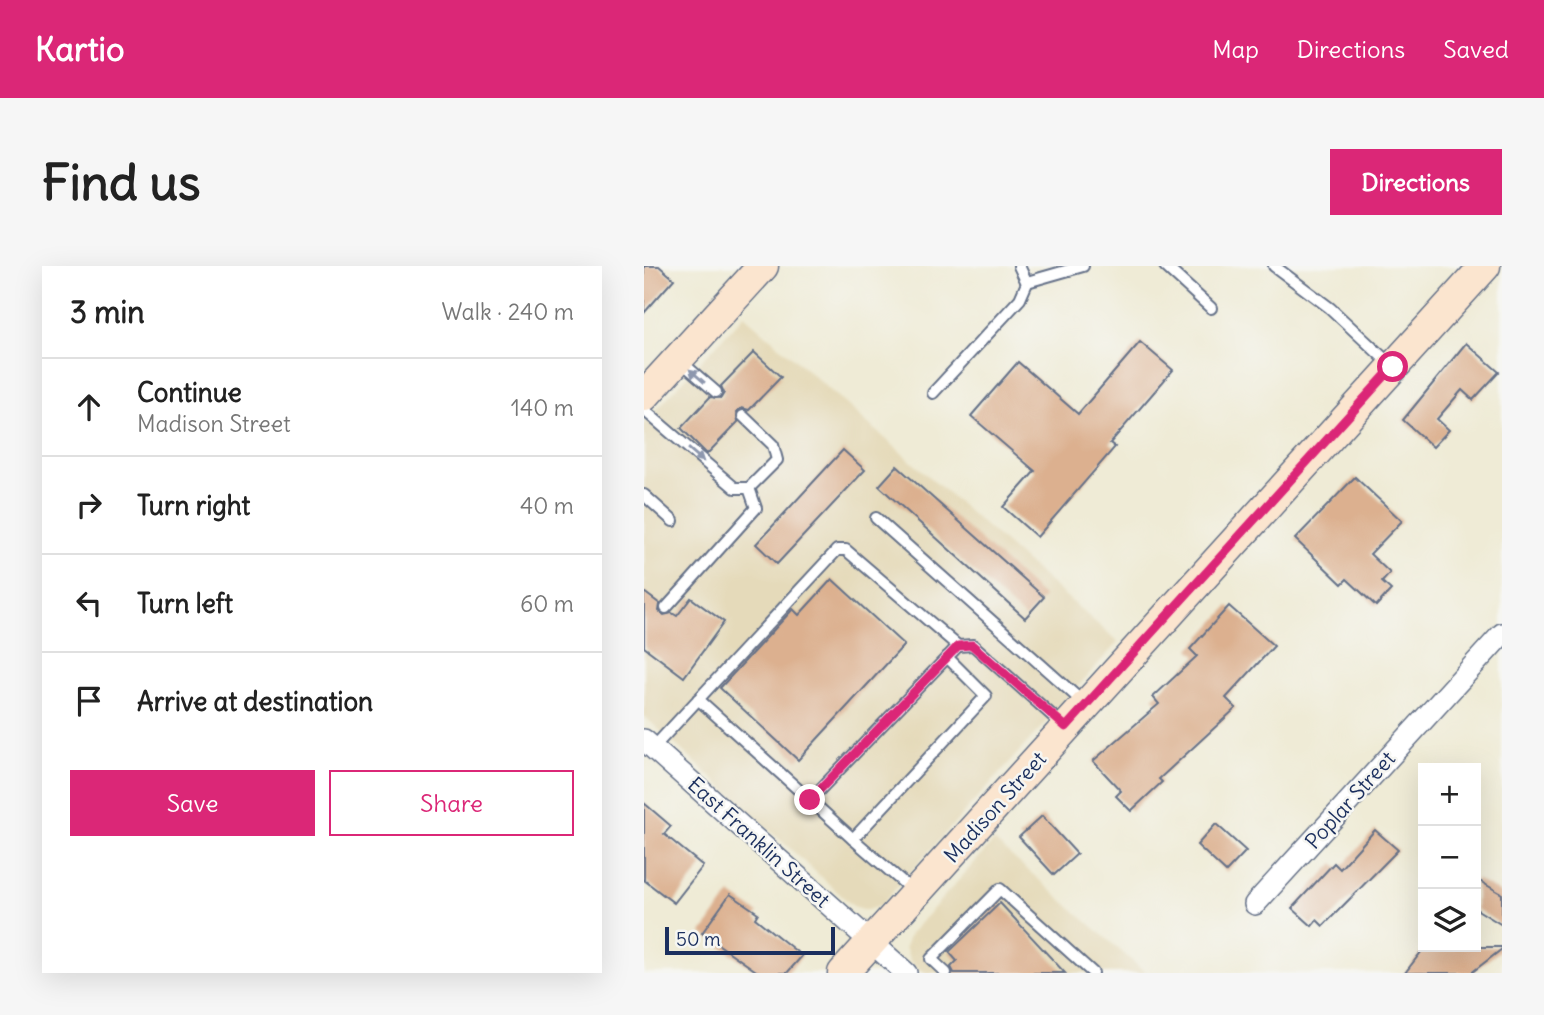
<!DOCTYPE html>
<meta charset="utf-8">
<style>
:root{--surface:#fff;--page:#f6f6f6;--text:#222;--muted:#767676;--line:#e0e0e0;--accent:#db2777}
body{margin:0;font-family:Delius,sans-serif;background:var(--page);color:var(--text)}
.controls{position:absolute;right:21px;bottom:21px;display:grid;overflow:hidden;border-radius:0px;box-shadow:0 7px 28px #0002}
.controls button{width:63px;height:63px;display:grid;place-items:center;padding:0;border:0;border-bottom:2px solid var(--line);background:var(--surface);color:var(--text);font:35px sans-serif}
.scale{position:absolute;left:21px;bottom:18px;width:170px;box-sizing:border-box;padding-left:7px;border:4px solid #1b2f5e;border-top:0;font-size:19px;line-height:24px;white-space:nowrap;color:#1b2f5e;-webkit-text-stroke:5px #f6f6f2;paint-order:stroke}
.stop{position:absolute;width:21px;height:21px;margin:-16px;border:5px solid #db2777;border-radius:50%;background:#fff}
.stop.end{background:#db2777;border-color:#fff;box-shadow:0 2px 7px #0008}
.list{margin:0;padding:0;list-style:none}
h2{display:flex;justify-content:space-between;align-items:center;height:91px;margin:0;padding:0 28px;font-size:30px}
h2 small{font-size:23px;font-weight:400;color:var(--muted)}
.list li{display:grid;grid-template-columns:46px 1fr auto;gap:21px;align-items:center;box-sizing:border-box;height:98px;padding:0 28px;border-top:2px solid var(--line)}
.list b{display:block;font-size:26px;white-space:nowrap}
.list p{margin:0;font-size:23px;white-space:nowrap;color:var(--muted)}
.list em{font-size:23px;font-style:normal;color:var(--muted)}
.actions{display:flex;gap:14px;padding:21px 28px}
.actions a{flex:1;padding:16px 0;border:2px solid var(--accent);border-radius:0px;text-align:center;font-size:24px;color:var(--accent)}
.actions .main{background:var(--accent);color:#fff}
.icon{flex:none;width:38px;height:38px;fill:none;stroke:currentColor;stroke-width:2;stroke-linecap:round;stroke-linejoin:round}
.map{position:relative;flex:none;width:858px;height:707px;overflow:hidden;border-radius:0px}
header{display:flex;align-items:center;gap:42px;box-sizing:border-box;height:98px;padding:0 35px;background:var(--accent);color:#fff}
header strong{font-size:33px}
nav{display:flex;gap:38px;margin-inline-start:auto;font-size:24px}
.intro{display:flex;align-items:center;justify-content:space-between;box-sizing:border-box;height:168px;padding:0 42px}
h1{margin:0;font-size:49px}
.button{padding:18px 32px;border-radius:0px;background:var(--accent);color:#fff;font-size:24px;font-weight:700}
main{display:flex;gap:42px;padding:0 42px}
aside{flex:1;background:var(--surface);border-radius:0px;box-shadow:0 7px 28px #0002}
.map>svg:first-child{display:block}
.built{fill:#e5daba}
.building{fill:#dcb08f}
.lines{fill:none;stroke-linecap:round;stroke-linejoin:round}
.lane-casing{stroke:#657188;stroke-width:14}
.street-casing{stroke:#657188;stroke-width:24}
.secondary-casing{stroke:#657188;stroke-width:33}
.lane{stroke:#fff;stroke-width:10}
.street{stroke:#fff;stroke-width:21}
.secondary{stroke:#fbe5cf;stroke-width:30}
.oneway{fill:#8d97ae}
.route{stroke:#db2777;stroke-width:9}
.labels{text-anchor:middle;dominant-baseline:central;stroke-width:5;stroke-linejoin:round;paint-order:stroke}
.street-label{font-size:21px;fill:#1b2f5e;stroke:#f6f6f2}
</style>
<header>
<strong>Kartio</strong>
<nav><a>Map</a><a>Directions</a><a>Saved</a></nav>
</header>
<div class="intro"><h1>Find us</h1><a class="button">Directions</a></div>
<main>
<aside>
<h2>3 min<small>Walk · 240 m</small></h2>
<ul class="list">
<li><svg class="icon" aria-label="ahead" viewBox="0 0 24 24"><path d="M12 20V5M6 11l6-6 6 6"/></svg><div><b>Continue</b><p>Madison Street</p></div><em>140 m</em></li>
<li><svg class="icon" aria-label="right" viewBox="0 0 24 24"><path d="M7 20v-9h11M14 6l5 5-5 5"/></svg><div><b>Turn right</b></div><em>40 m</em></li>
<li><svg class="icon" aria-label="left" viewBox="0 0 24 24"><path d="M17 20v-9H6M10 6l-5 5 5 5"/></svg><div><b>Turn left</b></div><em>60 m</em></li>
<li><svg class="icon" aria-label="arrive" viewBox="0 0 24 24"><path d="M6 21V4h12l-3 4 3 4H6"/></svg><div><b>Arrive at destination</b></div></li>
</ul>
<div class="actions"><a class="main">Save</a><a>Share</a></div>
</aside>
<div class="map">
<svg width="858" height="707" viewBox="0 0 858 707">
<rect width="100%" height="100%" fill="#f6f6f2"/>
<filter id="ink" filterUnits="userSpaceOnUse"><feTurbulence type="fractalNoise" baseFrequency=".0143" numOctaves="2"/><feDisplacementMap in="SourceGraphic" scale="14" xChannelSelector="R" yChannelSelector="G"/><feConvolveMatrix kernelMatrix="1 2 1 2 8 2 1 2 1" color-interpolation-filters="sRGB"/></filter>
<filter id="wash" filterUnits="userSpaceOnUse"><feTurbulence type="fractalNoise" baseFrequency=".00686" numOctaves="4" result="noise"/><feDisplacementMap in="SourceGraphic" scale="28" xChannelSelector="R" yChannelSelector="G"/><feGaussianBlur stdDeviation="1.57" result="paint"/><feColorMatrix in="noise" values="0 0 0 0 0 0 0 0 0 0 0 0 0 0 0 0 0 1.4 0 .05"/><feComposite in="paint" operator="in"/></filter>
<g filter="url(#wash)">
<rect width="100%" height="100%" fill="#efebd6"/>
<g class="built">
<path d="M100 49 474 376 236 640 223 644 209 640 0 450V157Z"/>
<path d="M350 575 502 707H279L266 695 261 681 266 668Z"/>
</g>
<g id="blocks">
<g class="building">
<path d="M0 0H15L30 13 0 47Z"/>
<path d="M496 76 529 104 466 177 471 181 393 271 359 241 391 205 327 150 374 96 434 148Z"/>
<path d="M822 77 855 106 829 134 818 124 793 153 805 164 789 181 759 154Z"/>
<path d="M110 86 137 111 105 144 98 142 93 145 94 156 63 188 37 162 66 131 77 132 80 127 77 120Z"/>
<path d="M199 184 221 204 133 298 112 278Z"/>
<path d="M253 200 400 331 381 352 235 220Z"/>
<path d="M711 211 758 255 726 288 746 307 738 316 747 324 732 340 703 313 698 318 651 273Z"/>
<path d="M188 313 260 379 154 494 76 422 149 343 155 349Z"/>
<path d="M0 326 16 338 15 345 20 349 28 347 33 350 47 332 80 356 40 411 0 381Z"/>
<path d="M585 340 630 380 582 432 592 442 515 513 518 516 487 545 472 530 477 525 449 495 515 438 509 431 553 390 546 383Z"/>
<path d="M0 537 27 560 20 568 59 600 30 637 0 614Z"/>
<path d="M398 550 433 588 410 609 375 571Z"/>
<path d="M572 558 602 585 582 606 553 579Z"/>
<path d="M731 564 754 584 679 660 673 654 668 660 648 642 690 597 696 603Z"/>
<path d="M832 613 858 628V659L832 643Z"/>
<path d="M86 628 114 647 111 652 158 690 143 707H115L58 667Z"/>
<path d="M356 637 421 707H310L307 701 313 695 305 686Z"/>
<path d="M781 681H858V683L827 707H761Z"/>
</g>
</g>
</g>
<g filter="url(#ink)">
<use href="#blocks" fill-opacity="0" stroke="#657188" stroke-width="2"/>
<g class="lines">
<g class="lane-casing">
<g id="lane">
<path d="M521 0 567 42"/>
<path d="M630 0 686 42 748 100"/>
<path d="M383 16 439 0"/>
<path d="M34 93 72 126"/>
<path d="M289 127 376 33 383 17 375 0"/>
<path d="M0 144 91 222H105L133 194 129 179 99 150"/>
<path d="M0 229 29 255"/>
<path d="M232 252 441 438"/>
<path d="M22 342 112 242 105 222"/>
<path d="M314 380 329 379 420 460"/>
<path d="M9 482 193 284H202L314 380 166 534 54 433"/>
<path d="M166 534 209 573"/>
<path d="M269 625 209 573 342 430 303 391"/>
<path d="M302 707 287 693 356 623 449 707"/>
</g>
</g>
<g class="street-casing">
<g id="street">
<path d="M0 474 262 707"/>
<path d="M611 638 858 368"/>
</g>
</g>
<g class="secondary-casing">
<g id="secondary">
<path d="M0 130 119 0"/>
<path d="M199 707 841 0"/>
</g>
</g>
<use href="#lane" class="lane"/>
<use href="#street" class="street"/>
<use href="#secondary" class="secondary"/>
</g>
<defs><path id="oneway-solid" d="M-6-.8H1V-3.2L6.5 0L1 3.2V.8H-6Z" transform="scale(1.75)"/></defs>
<g class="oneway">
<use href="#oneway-solid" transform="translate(53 110) rotate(-139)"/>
<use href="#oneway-solid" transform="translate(52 189) rotate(41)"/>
</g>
</g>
<g class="lines" filter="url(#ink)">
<path class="route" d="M166 534 314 380 328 379 422 461 749 101"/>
</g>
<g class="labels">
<g class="street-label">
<text transform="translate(706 534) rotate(-48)">Poplar Street</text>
<text transform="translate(351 541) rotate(-48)">Madison Street</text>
<text transform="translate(115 576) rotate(42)">East Franklin Street</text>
</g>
</g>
</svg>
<div class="controls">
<button>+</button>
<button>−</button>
<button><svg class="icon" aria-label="layers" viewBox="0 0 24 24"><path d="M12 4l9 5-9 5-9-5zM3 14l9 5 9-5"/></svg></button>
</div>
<div class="scale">50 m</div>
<div class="stop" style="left:749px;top:101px"></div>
<div class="stop end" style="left:166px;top:534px"></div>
</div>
</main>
